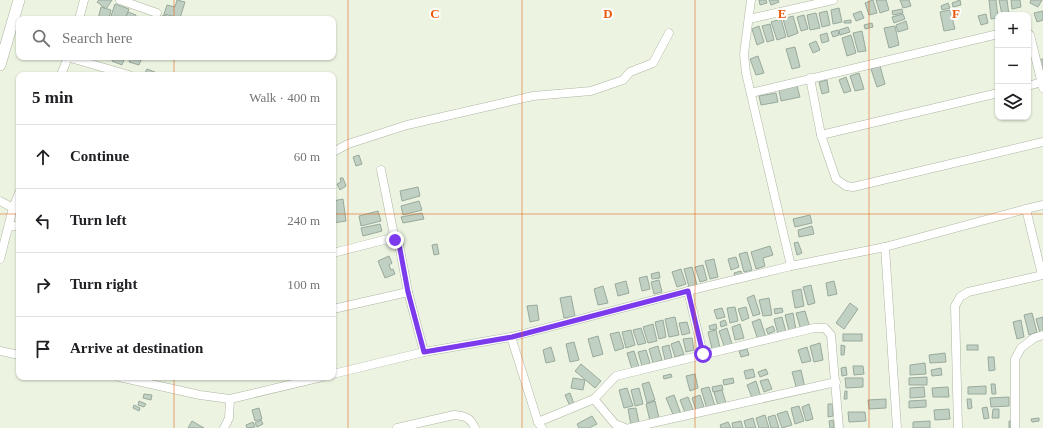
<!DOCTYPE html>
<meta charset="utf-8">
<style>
:root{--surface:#fff;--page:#f2f2f2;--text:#202124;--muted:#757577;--line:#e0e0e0}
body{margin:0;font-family:Georgia,serif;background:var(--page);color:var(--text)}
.controls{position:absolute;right:12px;top:12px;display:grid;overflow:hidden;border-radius:8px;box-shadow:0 1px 3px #0004}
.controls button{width:36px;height:36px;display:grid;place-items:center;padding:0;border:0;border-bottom:1px solid var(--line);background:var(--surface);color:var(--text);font:20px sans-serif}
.stop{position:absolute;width:12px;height:12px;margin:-9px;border:3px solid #7c3aed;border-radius:50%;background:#fff}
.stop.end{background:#7c3aed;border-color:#fff;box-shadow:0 1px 4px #0008}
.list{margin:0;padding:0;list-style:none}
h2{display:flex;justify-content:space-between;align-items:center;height:52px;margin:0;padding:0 16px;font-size:17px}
h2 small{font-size:13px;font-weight:400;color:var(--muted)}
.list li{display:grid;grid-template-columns:26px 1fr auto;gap:12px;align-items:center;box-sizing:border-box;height:64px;padding:0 16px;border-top:1px solid var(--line)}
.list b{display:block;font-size:15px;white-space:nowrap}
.list em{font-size:13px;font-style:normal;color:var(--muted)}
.icon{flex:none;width:22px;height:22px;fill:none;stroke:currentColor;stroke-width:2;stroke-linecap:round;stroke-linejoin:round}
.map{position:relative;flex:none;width:1043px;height:428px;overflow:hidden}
.search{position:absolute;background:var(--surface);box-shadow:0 1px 3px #0004;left:16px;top:16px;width:320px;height:44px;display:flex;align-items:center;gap:10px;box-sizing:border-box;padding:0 14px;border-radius:8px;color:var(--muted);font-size:15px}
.panel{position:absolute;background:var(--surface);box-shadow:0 1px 3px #0004;left:16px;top:72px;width:320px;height:308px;border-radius:8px}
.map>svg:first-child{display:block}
.building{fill:#c0d0c2;stroke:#99a99c}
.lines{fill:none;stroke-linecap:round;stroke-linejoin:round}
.street-casing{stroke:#aeb6a4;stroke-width:9}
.secondary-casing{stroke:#aeb6a4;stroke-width:12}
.street{stroke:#fff;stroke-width:8}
.secondary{stroke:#fff;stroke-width:11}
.route{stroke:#7c3aed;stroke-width:5}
.grid{fill:none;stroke:#e8590c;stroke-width:1;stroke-opacity:0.55}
.grid-label{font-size:13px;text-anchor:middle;font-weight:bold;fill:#e8590c;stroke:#fff;stroke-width:4;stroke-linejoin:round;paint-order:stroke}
</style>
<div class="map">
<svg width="1043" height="428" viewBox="0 0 1043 428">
<rect width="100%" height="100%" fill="#ecf4e1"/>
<g class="building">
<path d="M99 0H112L106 9 97 2Z"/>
<path d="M177 0 185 2 180 18 164 14 167 5 175 7Z"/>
<path d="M759 0H766L767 3 760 5Z"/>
<path d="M769 0H778L779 2 771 5Z"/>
<path d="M873 0 877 13 869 15 865 3Z"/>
<path d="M876 0H886L889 10 880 13Z"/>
<path d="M900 0H909L911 6 903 8Z"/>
<path d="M960 0 961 5 953 7 952 3Z"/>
<path d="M989 0H996L998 18 991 19Z"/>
<path d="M999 0H1007L1009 15H1002Z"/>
<path d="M1011 0H1020L1021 7 1012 9Z"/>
<path d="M1031 0H1042L1038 7 1030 3Z"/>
<path d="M948 3 950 8 942 10 941 6Z"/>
<path d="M115 4 129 9 125 19H110Z"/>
<path d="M101 7 111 10 109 19H98Z"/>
<path d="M839 8 842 22 833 24 831 10Z"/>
<path d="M902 9 903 13 893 15 892 11Z"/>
<path d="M950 10 955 29 944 31 940 12Z"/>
<path d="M827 11 830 25 822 27 819 13Z"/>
<path d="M861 11 864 18 856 21 853 14Z"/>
<path d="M1043 11V20L1037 22 1034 13Z"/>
<path d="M128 12 136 15 135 19H125Z"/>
<path d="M816 13 820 28 810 30 807 15Z"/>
<path d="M903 14 905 19 894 23 892 17Z"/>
<path d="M986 14 988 23 981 25 978 16Z"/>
<path d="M163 15 177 19H161Z"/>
<path d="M804 15 808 29 801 31 797 17Z"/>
<path d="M793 16 798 33 788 37 783 19Z"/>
<path d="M781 19 786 37 777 40 771 22Z"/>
<path d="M851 20V23H844V21Z"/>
<path d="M906 21 908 29 898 32 896 25Z"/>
<path d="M872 23 873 27 865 29 864 25Z"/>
<path d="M770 24 774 40 767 42 762 26Z"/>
<path d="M759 26 764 42 757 45 752 29Z"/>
<path d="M895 26 899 45 889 48 884 28Z"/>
<path d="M848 27 850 32 840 35 839 30Z"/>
<path d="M838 30 839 35 833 37 831 32Z"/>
<path d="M862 31 866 51 858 52 853 33Z"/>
<path d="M827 33 829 41 822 43 820 35Z"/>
<path d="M851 35 856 53 847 56 842 38Z"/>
<path d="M816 41 820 50 813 53 809 44Z"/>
<path d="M795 47 800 67 792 69 786 49Z"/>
<path d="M758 56 764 73 756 75 750 59Z"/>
<path d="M114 57H125L122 65 112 61Z"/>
<path d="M131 57H142L139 65 129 62Z"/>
<path d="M1043 59V69L1039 70 1037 60Z"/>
<path d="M880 66 885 84 877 87 871 69Z"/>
<path d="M147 69 155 72 153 75H144Z"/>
<path d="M859 73 864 89 855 91 850 76Z"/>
<path d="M846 77 851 91 844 93 839 80Z"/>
<path d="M827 80 829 92 822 94 819 82Z"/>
<path d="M797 86 800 97 781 101 779 90Z"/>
<path d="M776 93 778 102 761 105 759 96Z"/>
<path d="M359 155 362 164 356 166 353 157Z"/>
<path d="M340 178H343L346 186 340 190 337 184 341 182Z"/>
<path d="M418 187 420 196 402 201 400 191Z"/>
<path d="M343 199 346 221 333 223V201Z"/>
<path d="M419 201 422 210 403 215 401 206Z"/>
<path d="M378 211 381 221 361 226 359 216Z"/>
<path d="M422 213 424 219 403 223 401 217Z"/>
<path d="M810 215 812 223 795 227 793 219Z"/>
<path d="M380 224 382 231 363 236 361 228Z"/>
<path d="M812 226 814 234 799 237 798 230Z"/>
<path d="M798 242 802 253 797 255 794 243Z"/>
<path d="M437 244 439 254 434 255 432 245Z"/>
<path d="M770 246 773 255 763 258 765 266 756 269 751 252Z"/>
<path d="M747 252 752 270 744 272 739 254Z"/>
<path d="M389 256 392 263 389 265 391 270 393 269 395 274 385 278 378 261Z"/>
<path d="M736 257 739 267 731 270 728 259Z"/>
<path d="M714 259 718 277 710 279 705 261Z"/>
<path d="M703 265 707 280 700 282 695 267Z"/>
<path d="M692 267 697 285 689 287 684 269Z"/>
<path d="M681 269 686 284 677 287 672 272Z"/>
<path d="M741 271 742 276 735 277 734 273Z"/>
<path d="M659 272 660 278 652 279 651 274Z"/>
<path d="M647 276 650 289 642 291 639 278Z"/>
<path d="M659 280 662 292 654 294 651 282Z"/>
<path d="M626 281 629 293 618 296 615 284Z"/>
<path d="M834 281 837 294 828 296 826 283Z"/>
<path d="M811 285 815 303 808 305 803 287Z"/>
<path d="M603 286 608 303 598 305 594 289Z"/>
<path d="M801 289 804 306 795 308 792 291Z"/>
<path d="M754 295 760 314 753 316 747 298Z"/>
<path d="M571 296 575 316 564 318 560 298Z"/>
<path d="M769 298 772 315 763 316 759 300Z"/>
<path d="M850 303 858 309 844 329 836 323Z"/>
<path d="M537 305 539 320 530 322 527 306Z"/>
<path d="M735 307 738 321 730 323 727 308Z"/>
<path d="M746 307 749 318 742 321 738 309Z"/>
<path d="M722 308 725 317 717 319 714 310Z"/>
<path d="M782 308 783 312 775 314 774 309Z"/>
<path d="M805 311 810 328 801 330 796 313Z"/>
<path d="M793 313 796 330 789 331 785 315Z"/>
<path d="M1032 313 1037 332 1029 335 1024 315Z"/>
<path d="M675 317 679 335 669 337 665 319Z"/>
<path d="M782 317 786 332 778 334 774 319Z"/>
<path d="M1043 317V332L1040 333 1036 319Z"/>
<path d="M760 319 766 337 758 340 752 322Z"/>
<path d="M663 320 666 337 659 339 655 322Z"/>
<path d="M725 320 727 325 721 327 720 322Z"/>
<path d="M1021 320 1024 337 1017 339 1013 322Z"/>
<path d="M687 322 690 333 682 335 679 323Z"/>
<path d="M653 324 657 341 648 343 643 327Z"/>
<path d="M716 324 717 329 710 330 709 326Z"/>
<path d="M740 324 744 338 735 340 732 327Z"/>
<path d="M773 326 775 331 768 334 766 329Z"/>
<path d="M641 328 646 343 638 345 633 330Z"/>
<path d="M727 328 732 344 724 346 719 331Z"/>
<path d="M631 330 635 345 626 348 622 332Z"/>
<path d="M716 330 720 348 712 349 708 332Z"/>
<path d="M619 332 624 348 615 351 610 334Z"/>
<rect x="843" y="334" width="19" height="7"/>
<path d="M598 336 603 354 593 357 588 339Z"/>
<path d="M692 338 694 350 686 352 683 339Z"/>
<path d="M679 341 684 354 675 357 671 344Z"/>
<path d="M574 342 579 360 570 362 566 344Z"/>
<path d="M820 343 823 360 814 362 810 346Z"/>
<path d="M669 345 672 358 665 360 662 347Z"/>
<path d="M841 345 845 346 844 355H841Z"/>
<rect x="967" y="345" width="11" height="5"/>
<path d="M658 346 662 360 653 363 649 349Z"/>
<path d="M551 347 555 361 546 363 543 350Z"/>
<path d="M807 347 811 361 802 363 798 350Z"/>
<path d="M747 349 749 355 741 357 739 351Z"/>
<path d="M646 350 650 363 642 366 638 352Z"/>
<path d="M634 351 639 367 632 369 627 353Z"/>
<path d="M945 353 946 362 930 363 929 355Z"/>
<path d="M988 357H994L995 370 989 371Z"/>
<path d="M925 363 926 374 910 375V365Z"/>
<path d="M581 364 601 381 595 388 575 371Z"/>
<path d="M853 366H863L864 374 854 375Z"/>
<path d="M846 367 847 375 842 376 841 368Z"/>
<path d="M941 368 942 375 932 376 931 370Z"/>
<path d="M753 369 755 377 746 379 744 371Z"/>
<path d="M766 369 768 374 760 377 758 372Z"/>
<path d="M801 370 805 388 797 390 792 372Z"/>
<path d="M671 374 672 377 664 379 663 376Z"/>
<path d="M695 374 698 388 690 391 686 376Z"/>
<path d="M927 377V385H909V378Z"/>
<path d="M573 378 585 380 583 390 571 388Z"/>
<path d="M733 378 734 383 724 385 723 380Z"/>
<path d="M845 378H863V387L846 388Z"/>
<path d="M768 379 772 389 764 392 760 381Z"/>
<path d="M756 381 761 397 753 400 747 385Z"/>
<path d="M649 382 655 400 647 403 642 384Z"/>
<path d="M991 384H995L996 394H992Z"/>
<path d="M722 385 723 390 713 392 712 387Z"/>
<path d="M986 386V394H968V387Z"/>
<path d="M709 387 715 406 707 409 701 389Z"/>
<path d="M924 387 925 397 910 398V388Z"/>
<path d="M948 387 949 397H933L932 388Z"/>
<path d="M627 388 633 406 624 408 619 390Z"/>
<path d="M639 388 643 404 635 406 631 390Z"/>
<path d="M722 390 726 403 718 406 714 392Z"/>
<path d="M845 391H847V399H844Z"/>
<path d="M570 393 574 404 570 406 565 395Z"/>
<path d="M144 394 152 395 151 400 143 398Z"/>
<path d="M674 395 681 414 674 417 666 398Z"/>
<path d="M700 395 704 407 696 410 692 398Z"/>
<path d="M688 397 694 412 686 415 680 400Z"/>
<path d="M1009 397V406L991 407 990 398Z"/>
<path d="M886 399V408L869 409 868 400Z"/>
<path d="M967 399H971L972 408 968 409Z"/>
<path d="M926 400V407L909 408V401Z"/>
<path d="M139 401 146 404 144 407 138 405Z"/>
<path d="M655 401 659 418 650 421 646 404Z"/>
<path d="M809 404 813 419 806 421 802 407Z"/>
<path d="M828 404H833V416L828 417Z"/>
<path d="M134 405 140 408 139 411 133 408Z"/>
<path d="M799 406 804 421 795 424 791 408Z"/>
<path d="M987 407 989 418 984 419 982 408Z"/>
<path d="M259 408 262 419 255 421 252 410Z"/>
<path d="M636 408 639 423 631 425 628 409Z"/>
<path d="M949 409 950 419 935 420 934 410Z"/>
<path d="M993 409H999V418H992Z"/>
<path d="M787 411 792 425 782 428 777 414Z"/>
<path d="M848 412H865L866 421 849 422Z"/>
<path d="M765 415 769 428H759L756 418Z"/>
<path d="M775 415 779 428H771L768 417Z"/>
<path d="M592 416 597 424 589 428H579L577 424Z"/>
<path d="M753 418 756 428H746L744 421Z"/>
<path d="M1039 418V421L1032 422 1031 419Z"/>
<path d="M261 420 263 424 257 427 255 423Z"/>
<path d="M833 420 834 428H830L829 421Z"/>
<path d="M192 421 204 428H188Z"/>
<path d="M741 421 743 428H733L732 423Z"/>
<path d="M930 421V428H913V422Z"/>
<path d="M1009 421H1013L1014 428H1009Z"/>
<path d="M253 422 255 427 247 428 246 425Z"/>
<path d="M728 422 731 428H721L720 425Z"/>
</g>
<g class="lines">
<g class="street-casing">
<g id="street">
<path d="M120 0 157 13"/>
<path d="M751 0 744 54 746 73 791 266"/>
<path d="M79 19 84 0"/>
<path d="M749 19 833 0"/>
<path d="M1028 33 1030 35 1043 88"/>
<path d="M67 57 129 75"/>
<path d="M61 75 68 57"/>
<path d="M810 78 821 135 836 179 846 186 853 187 1043 142"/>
<path d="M1028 86 1042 82"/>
<path d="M751 93 998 34"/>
<path d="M821 135 998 93"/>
<path d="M333 152 348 144 407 125 533 96 591 91 623 80 630 72 653 63 669 33"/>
<path d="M381 170 395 240"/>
<path d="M0 201 13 208 19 193"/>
<path d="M1026 209 1042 275"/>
<path d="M9 227 19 225"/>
<path d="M885 247 897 428"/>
<path d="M333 253 388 239 395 240 399 244 408 292 424 352"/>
<path d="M0 259 13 208"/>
<path d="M688 291 703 354"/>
<path d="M333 309 408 292"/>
<path d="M511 337 538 422 542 428"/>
<path d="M0 351 19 355"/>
<path d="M333 374 424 352 511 337 688 291 791 266 885 247 1026 209 1043 205"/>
<path d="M119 377 200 395 230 399 322 377"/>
<path d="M594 399 615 424 625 428"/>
<path d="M538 422 594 399 616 376 814 328H825L831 335 839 428"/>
<path d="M224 428 229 418 230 399"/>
<path d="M397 428 454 415C465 416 470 417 475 428"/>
<path d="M630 428 836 382"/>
<path d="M958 428 955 306 960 297 968 292 1043 275"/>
<path d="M1015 428V359L1021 348 1034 338 1043 335"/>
</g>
</g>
<g class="secondary-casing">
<path id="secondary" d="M0 65 19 0"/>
</g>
<use href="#street" class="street"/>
<use href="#secondary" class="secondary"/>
</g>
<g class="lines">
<path class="route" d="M395 240 399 244 408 292 424 352 512 337 688 291 703 354"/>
</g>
<path class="grid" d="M174 0V19M348 0V428M522 0V428M695 0V428M869 0V428M174 57V75M0 214H19M333 214H1043M174 377V428"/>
<g class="grid-label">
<text x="435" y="18">C</text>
<text x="608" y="18">D</text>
<text x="782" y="18">E</text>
<text x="956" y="18">F</text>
</g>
</svg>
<div class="controls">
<button>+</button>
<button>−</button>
<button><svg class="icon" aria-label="layers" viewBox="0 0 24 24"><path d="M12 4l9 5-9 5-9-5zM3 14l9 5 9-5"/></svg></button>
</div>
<div class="stop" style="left:703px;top:354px"></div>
<div class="stop end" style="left:395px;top:240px"></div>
<div class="search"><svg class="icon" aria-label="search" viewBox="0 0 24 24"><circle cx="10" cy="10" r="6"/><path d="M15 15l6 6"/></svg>Search here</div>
<section class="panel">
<h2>5 min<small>Walk · 400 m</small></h2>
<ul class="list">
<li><svg class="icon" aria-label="ahead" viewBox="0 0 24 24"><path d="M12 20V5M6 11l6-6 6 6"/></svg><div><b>Continue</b></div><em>60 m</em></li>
<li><svg class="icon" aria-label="left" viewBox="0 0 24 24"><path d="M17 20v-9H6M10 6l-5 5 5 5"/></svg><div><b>Turn left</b></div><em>240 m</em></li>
<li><svg class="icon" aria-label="right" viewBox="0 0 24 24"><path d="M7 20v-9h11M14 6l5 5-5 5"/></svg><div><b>Turn right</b></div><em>100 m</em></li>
<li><svg class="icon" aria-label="arrive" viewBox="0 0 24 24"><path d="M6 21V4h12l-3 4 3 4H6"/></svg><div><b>Arrive at destination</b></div></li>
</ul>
</section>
</div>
